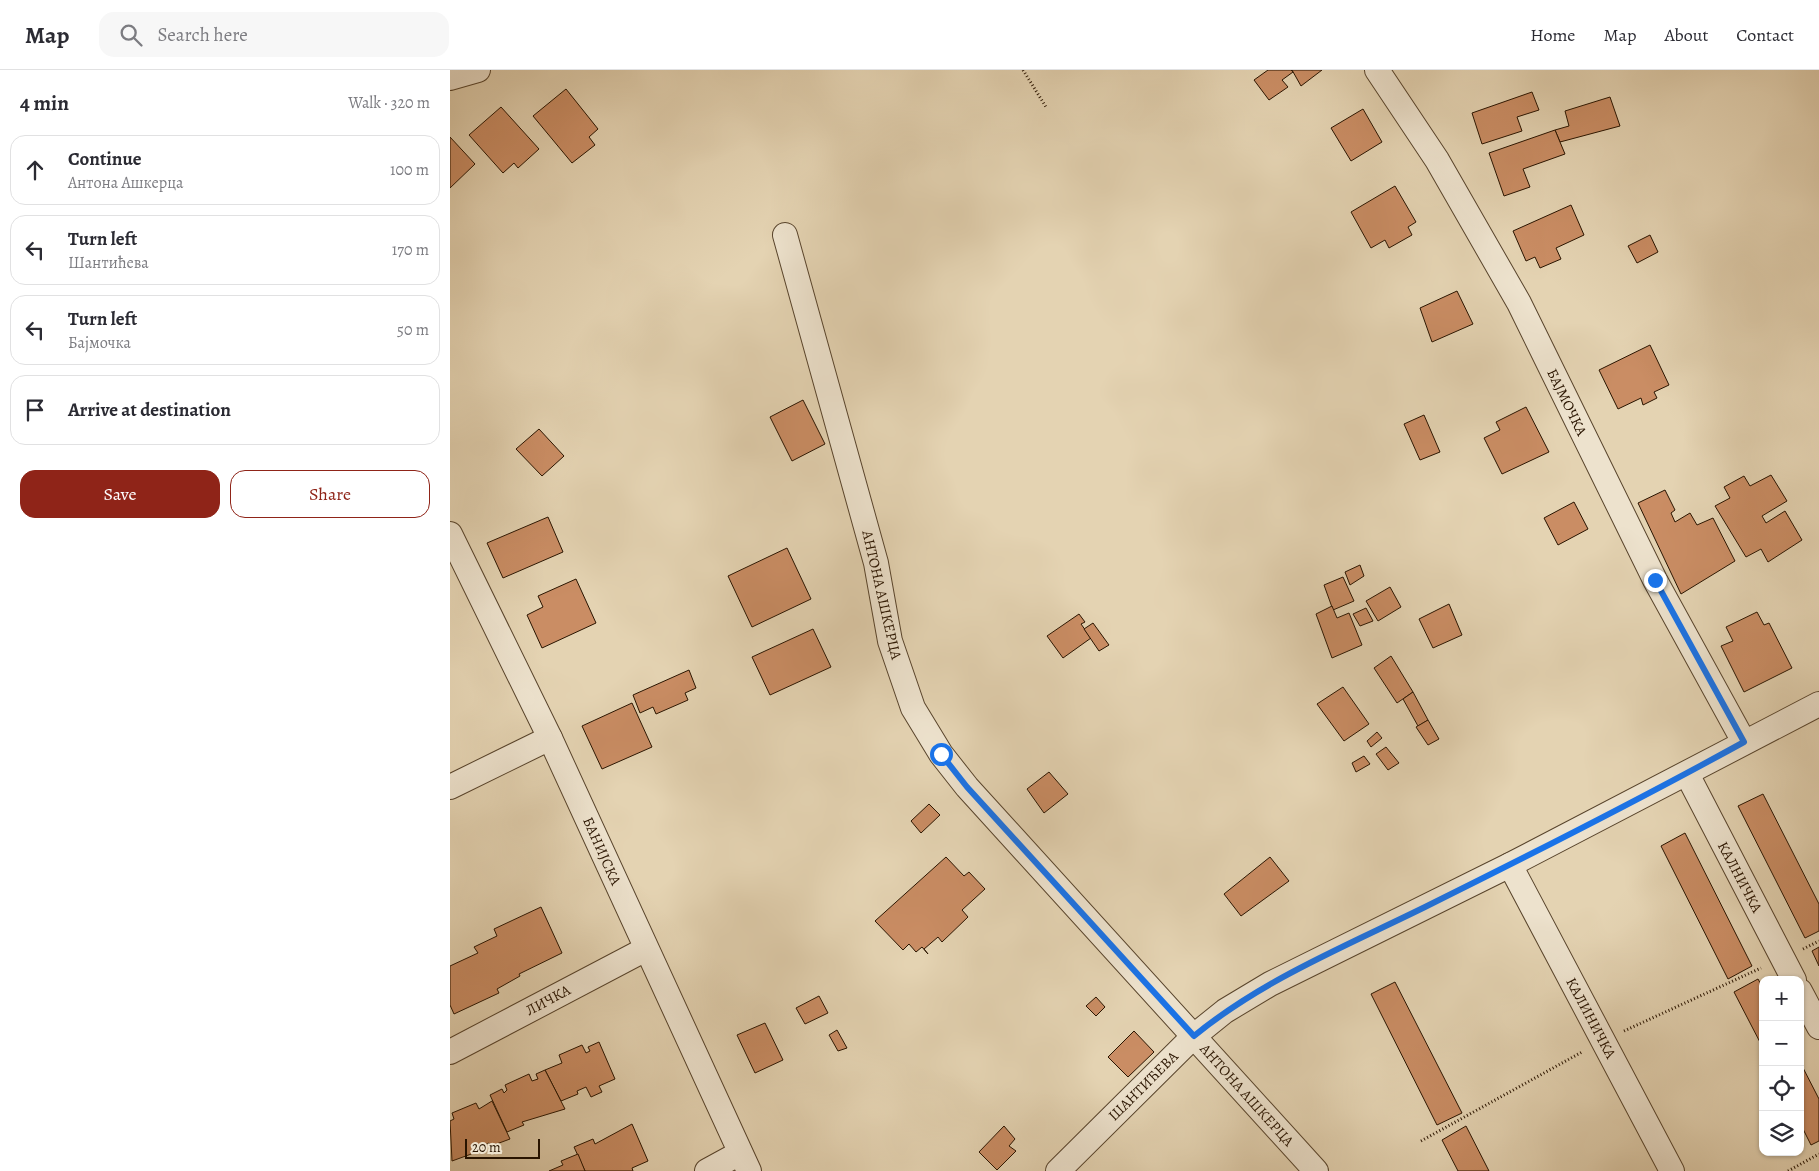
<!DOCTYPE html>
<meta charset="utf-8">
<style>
:root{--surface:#fff;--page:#f7f7f7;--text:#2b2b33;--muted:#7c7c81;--line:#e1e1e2;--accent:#8f2418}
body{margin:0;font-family:Alegreya,serif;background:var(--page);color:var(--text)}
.controls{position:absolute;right:15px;bottom:15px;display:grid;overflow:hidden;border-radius:10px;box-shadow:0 1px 4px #0004}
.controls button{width:45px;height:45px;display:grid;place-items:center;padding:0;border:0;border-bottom:1px solid var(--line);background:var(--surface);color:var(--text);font:25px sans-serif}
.scale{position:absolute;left:15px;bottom:12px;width:75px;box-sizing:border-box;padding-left:5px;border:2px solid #291400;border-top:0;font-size:14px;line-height:18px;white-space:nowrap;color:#291400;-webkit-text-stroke:4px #ede2cd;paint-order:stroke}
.stop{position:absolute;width:15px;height:15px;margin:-11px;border:4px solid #1a73e8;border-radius:50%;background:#fff}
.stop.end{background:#1a73e8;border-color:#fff;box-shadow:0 1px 5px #0008}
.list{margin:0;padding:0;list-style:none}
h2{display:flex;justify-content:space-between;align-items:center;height:65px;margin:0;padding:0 20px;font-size:21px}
h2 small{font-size:16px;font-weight:400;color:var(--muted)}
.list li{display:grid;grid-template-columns:32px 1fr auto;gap:15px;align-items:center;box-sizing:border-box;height:70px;margin:0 10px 10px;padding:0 10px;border:1px solid var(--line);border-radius:15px}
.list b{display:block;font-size:19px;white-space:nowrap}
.list p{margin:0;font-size:16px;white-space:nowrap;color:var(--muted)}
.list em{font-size:16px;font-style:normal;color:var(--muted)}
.actions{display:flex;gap:10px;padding:15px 20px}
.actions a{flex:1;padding:11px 0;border:1px solid var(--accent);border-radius:15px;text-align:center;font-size:18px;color:var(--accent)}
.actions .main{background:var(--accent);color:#fff}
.icon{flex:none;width:28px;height:28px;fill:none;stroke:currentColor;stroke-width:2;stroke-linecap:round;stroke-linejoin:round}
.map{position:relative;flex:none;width:1369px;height:1101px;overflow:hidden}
header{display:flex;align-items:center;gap:30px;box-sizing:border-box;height:70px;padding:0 25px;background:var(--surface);border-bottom:1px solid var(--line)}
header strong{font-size:24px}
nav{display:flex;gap:28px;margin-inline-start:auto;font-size:18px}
.search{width:350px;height:45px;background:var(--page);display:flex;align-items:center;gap:12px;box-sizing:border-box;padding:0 18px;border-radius:15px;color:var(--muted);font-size:19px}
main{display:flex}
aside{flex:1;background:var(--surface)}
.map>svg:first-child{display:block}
.building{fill:#ca8d64;stroke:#291400}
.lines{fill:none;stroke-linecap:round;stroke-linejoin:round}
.minor-casing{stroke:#58442c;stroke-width:26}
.path{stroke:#291400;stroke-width:3;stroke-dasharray:1 2.5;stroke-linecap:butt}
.minor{stroke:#ede2cd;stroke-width:24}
.route{stroke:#1a73e8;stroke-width:6}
.labels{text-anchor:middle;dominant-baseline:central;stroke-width:5;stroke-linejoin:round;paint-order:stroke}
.street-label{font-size:15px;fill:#291400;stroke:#ede2cd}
</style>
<header>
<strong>Map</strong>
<div class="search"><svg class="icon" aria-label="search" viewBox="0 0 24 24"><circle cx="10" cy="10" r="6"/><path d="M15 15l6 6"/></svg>Search here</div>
<nav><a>Home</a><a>Map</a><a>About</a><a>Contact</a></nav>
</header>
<main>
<aside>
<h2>4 min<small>Walk · 320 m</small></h2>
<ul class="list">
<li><svg class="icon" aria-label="ahead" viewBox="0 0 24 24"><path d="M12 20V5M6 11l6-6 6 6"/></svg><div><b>Continue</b><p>Антона Ашкерца</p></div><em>100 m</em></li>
<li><svg class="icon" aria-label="left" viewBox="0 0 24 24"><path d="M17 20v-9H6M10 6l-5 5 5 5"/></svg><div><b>Turn left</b><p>Шантићева</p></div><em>170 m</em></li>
<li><svg class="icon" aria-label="left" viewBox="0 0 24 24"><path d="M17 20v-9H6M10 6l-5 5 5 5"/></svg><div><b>Turn left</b><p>Бајмочка</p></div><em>50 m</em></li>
<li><svg class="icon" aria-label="arrive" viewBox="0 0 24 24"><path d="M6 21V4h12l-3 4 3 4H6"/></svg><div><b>Arrive at destination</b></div></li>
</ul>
<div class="actions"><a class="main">Save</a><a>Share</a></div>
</aside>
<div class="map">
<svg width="1369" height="1101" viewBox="0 0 1369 1101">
<rect width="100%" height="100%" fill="#e4d3b2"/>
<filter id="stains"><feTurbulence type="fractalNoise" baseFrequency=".004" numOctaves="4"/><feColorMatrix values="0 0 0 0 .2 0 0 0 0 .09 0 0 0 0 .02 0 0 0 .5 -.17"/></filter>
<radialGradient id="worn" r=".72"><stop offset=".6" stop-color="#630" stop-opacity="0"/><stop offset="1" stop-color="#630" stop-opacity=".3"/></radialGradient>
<g class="building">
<path d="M818 0H841L843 2 832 10 838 17 819 30 804 10Z"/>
<path d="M842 0H872L851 16Z"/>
<path d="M116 19 148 59 139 67 145 75 122 93 83 46Z"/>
<path d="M1082 22 1089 40 1067 47 1072 61 1032 74 1022 43Z"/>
<path d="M1160 27 1170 56 1110 72 1105 60 1119 56 1115 41Z"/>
<path d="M51 37 89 79 68 98 64 93 53 103 19 65Z"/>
<path d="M913 39 932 72 901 91 881 58Z"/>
<path d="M1105 60 1115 84 1073 99 1080 117 1054 126 1039 83Z"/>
<path d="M0 67 25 94 0 118Z"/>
<path d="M945 116 966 152 958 157 962 165 939 178 935 170 921 178 901 142Z"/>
<path d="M1121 135 1134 165 1106 178 1111 189 1090 198 1085 187 1076 191 1063 161Z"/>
<path d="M1200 165 1208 182 1187 193 1178 176Z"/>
<path d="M1007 221 1023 254 982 272 970 238Z"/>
<path d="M1200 275 1219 315 1204 322 1207 328 1193 335 1191 328 1168 339 1149 300Z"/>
<path d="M353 330 375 374 342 391 320 347Z"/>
<path d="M1076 337 1099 382 1052 404 1034 368 1050 360 1046 352Z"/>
<path d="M974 345 990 382 970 390 954 354Z"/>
<path d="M89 359 114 386 92 406 66 379Z"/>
<path d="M1321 405 1337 431 1312 446 1316 453 1335 441 1352 470 1318 492 1311 479 1296 487 1265 436 1280 428 1274 417 1294 406 1300 416Z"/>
<path d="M1215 420 1225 440 1221 443 1225 452 1240 443 1247 455 1263 448 1285 491 1231 524 1188 433Z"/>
<path d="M1124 432 1138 459 1108 475 1094 448Z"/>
<path d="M98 447 113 482 53 508 37 473Z"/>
<path d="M337 478 361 529 302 557 278 506Z"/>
<path d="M910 495 914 506 900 515 895 502Z"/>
<path d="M893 507 904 531 883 540 874 515Z"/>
<path d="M126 509 146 553 92 578 77 545 93 537 88 526Z"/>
<path d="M940 517 951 537 928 551 916 531Z"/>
<path d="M999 534 1012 565 983 578 969 549Z"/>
<path d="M882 536 887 548 899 543 912 575 882 588 866 544Z"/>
<path d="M916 538 923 551 910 556 903 544Z"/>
<path d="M1307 542 1314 555 1319 553 1342 598 1294 622 1271 576 1283 571 1276 557Z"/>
<path d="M629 544 635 552 631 554 641 568 613 588 597 566Z"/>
<path d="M643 553 659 575 649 581 634 559Z"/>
<path d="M363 559 381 597 320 625 302 587Z"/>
<path d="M941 586 963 622 947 633 924 598Z"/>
<path d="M239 600 246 618 235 623 238 630 206 644 203 637 190 643 183 625Z"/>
<path d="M893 617 919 654 894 671 867 634Z"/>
<path d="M963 622 978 650 968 656 953 629Z"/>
<path d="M182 633 202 677 152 699 132 656Z"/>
<path d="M978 650 989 669 978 675 966 657Z"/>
<path d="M927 662 932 668 921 677 917 671Z"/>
<path d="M936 677 949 693 938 700 926 684Z"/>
<path d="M914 686 920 694 906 702 902 693Z"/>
<path d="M599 702 618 724 594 743 577 719Z"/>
<path d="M1313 724 1369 834V861L1355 868 1288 736Z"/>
<path d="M479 734 490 745 471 763 461 751Z"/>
<path d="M1235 763 1302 896 1278 909 1211 776Z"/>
<path d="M496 787 514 806 519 802 535 819 512 840 518 847 492 872 488 867 474 879 478 884 472 877 466 882 459 874 453 880 425 851Z"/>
<path d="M820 787 839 811 791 846 774 824Z"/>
<path d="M91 837 112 883 69 904 70 906 47 919 49 923 4 944 0 935V896L28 883 24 877 47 866 44 859Z"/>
<path d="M1369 877V896L1362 881Z"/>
<path d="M1308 909 1313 918V978L1284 922Z"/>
<path d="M945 912 1012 1043 987 1055 921 924Z"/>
<path d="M369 926 378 943 355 954 346 938Z"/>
<path d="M646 927 655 937 646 946 636 936Z"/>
<path d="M315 953 333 990 305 1003 287 965Z"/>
<path d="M387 960 397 978 388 981 379 965Z"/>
<path d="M684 961 704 982 678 1007 658 987Z"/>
<path d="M149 972 165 1009 149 1016 152 1022 141 1027 136 1017 127 1021 128 1024 111 1031 95 1000 112 993 109 985 132 975 136 983 140 981 138 977Z"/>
<path d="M1350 992 1369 1029V1071L1361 1075 1350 1053Z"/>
<path d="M95 1000 115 1039 72 1052 74 1055 57 1062 40 1025 52 1019 54 1023 57 1020 55 1015 79 1004 82 1011 88 1009 86 1004Z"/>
<path d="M42 1031 60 1069 41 1076 39 1073 23 1080 24 1083 2 1091 0 1051 4 1049 2 1043 26 1033 29 1039Z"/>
<path d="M182 1054 198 1091 182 1098 183 1101H135L124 1077 143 1069 145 1074Z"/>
<path d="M554 1056 565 1069 559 1076 566 1081 547 1100 529 1082Z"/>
<path d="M1016 1056 1039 1101H1008L992 1070Z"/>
<path d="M128 1084 135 1101H99L113 1095 111 1091Z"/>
</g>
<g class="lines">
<g class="minor-casing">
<g id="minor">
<path d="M927 0 987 90 1069 233 1205 510 1294 672"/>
<path d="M0 8 28 0"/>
<path d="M335 165 426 493 440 571 463 638 491 684 517 717 866 1101"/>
<path d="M0 464 100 668 299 1101"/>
<path d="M1237 704 1344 910"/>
<path d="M0 717 100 668"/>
<path d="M1060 795 1222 1101"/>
<path d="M1350 921 1369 957"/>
<path d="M0 982 196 879"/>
<path d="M257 1101 290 1083"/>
<path d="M608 1101 744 966 775 941 820 914 1060 795 1369 634"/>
</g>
</g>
<g class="path">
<path d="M573 0 596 37"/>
<path d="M1353 879 1369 871"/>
<path d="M1174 961 1311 898"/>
<path d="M971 1071 1132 982"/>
<path d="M1338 1101 1369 1084"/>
</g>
<use href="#minor" class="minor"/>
</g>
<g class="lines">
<path class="route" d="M491 684 517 717 744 966C812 910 896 876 975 837 1082 784 1189 730 1294 672L1205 510"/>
</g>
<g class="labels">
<g class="street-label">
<text transform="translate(1117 332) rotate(64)">БАЈМОЧКА</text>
<text transform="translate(432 525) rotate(77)">АНТОНА АШКЕРЦА</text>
<text transform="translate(152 781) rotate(66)">БАНИЈСКА</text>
<text transform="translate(1290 807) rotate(62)">КАЛНИЧКА</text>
<text transform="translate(98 930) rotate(-28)">ЛИЧКА</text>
<text transform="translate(1141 948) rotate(62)">КАЛИНИЧКА</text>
<text transform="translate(693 1016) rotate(-45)">ШАНТИЋЕВА</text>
<text transform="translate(797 1025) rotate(48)">АНТОНА АШКЕРЦА</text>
</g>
</g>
<rect width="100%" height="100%" filter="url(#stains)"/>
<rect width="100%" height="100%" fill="url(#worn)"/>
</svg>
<div class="controls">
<button>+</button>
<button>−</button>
<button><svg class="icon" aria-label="locate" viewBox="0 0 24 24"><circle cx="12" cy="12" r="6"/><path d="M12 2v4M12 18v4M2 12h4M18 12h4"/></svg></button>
<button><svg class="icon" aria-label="layers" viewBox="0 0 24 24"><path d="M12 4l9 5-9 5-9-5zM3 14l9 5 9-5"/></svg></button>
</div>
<div class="scale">20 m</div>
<div class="stop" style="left:491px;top:684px"></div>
<div class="stop end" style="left:1205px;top:510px"></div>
</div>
</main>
